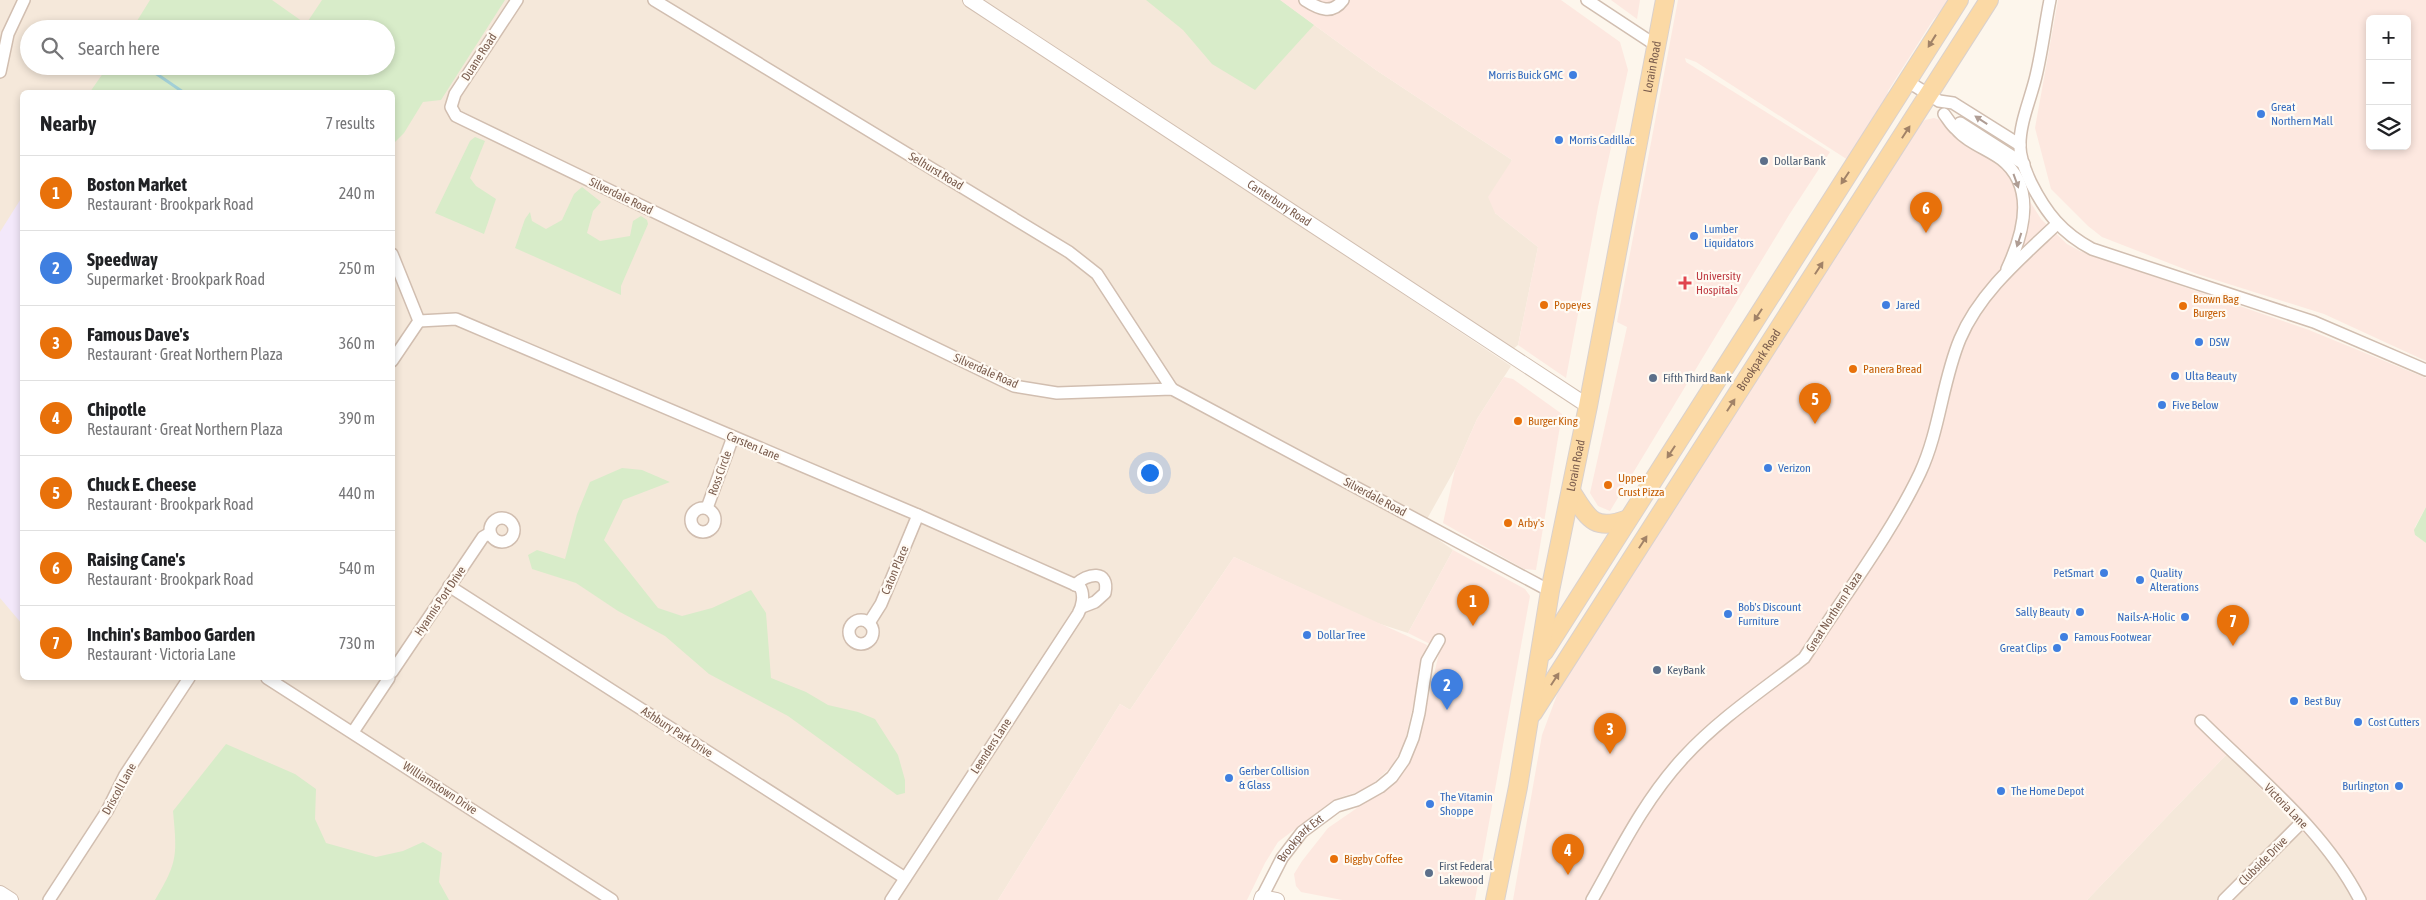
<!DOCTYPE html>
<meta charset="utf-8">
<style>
:root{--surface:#fff;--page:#f2f2f2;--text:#202124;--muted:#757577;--line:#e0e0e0;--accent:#2563eb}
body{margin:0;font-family:"Asap Condensed",sans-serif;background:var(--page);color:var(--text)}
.controls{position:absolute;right:15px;top:15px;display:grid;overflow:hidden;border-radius:8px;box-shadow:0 2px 8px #0003}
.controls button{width:45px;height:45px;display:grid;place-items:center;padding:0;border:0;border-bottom:1px solid var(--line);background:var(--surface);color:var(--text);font:25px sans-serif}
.you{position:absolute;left:1149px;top:472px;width:18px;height:18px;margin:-12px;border:4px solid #fff;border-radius:50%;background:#1a73e8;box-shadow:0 0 0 8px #1a73e833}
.badge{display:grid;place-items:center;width:32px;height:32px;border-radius:50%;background:var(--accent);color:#fff;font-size:16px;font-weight:700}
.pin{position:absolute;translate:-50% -41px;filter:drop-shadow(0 1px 2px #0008)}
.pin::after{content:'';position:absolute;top:26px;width:18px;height:15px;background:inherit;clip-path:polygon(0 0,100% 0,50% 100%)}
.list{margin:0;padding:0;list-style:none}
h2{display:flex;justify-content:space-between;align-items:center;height:65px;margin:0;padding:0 20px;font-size:21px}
h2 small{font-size:16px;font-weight:400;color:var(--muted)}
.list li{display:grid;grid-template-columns:32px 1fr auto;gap:15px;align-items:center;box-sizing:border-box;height:75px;padding:0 20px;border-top:1px solid var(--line)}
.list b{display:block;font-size:19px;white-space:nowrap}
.list p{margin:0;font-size:16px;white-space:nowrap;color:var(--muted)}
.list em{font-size:16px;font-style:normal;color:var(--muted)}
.icon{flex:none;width:28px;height:28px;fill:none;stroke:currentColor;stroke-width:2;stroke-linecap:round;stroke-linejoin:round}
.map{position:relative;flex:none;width:2426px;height:900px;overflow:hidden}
.search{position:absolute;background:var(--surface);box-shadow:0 2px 8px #0003;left:20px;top:20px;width:375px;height:55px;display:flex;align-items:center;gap:12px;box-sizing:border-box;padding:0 18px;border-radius:28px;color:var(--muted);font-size:19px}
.panel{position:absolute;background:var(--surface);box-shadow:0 2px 8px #0003;left:20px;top:90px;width:375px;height:590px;border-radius:8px}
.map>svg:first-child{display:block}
.residential{fill:#f5e8da;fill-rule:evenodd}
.commercial{fill:#fde8e0;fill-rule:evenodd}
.education{fill:#f3e8fa}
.green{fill:#d8ecc9}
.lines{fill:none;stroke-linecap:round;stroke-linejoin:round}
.stream{stroke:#a5d3da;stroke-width:3}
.minor-casing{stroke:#d1beb0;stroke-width:14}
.tertiary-casing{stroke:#d1beb0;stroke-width:16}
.primary-casing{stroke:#dad1cd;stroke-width:20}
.minor{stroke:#fff;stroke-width:11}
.tertiary{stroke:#fff;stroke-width:14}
.primary{stroke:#fbd9a5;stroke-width:18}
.oneway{fill:#a18267}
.oneway2{fill:#af9d94}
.shop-dot{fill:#3f7fe0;stroke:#fffaf3;stroke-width:2}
.service-dot{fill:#5c6f8a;stroke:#fffaf3;stroke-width:2}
.health-dot{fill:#e0444e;stroke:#fffaf3;stroke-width:2}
.food-dot{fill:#e8710a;stroke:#fffaf3;stroke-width:2}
.labels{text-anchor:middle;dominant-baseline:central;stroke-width:4.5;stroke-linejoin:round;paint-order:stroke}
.street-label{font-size:12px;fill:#7a5c4d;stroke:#fffaf3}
.shop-label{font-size:12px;fill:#366cbe;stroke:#fffaf3;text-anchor:start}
.service-label{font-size:12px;fill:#4e5e75;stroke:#fffaf3;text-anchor:start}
.health-label{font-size:12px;fill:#be3a42;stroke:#fffaf3;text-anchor:start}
.food-label{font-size:12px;fill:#c56008;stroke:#fffaf3;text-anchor:start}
</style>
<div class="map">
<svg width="2426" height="900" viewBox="0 0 2426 900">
<rect width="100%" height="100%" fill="#fdf6ec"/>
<g class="residential">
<path d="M0 0H962L1511 366 1477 419 1455 469 1422 528 1453 550 1408 633 1374 622 1234 557 1130 710 1120 704 998 900H19L0 887ZM29 29H386V66H29ZM22 92H392V678H22Z"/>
<path d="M982 0H1280L1376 70 1512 160 1495 213 1538 247 1518 345 1512 350Z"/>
<path d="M2227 754 2327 857 2355 900H2087Z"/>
</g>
<g class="commercial">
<path d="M1280 0H1561L1620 42 1628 70 1598 207 1566 378 1518 345 1538 247 1495 213 1488 197 1512 160 1376 70Z"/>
<path d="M1611 0H1640L1637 19Z"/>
<path d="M1678 0H1950L1933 20 1888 91 1887 97 1848 160 1696 62 1685 58 1686 62 1830 152 1789 215 1610 511 1598 506 1590 493 1627 327 1617 322Z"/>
<path d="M2058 0H2426V361L2324 314 2197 274 2102 237 2088 226 2051 189 2035 128ZM2370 19H2407V146H2370Z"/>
<path d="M1934 118 1940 120 1997 160 2029 200 2041 219 2067 244 2080 251 2309 330 2426 378V507L2415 527V535L2426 543V900H2355L2327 857 2227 754 2087 900H1513L1542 735 1564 676 1637 567 1706 452 1830 257 1862 215 1916 128 1925 120Z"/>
<path d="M1504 377 1513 379 1562 414 1536 570 1524 569 1443 523 1455 469 1477 419Z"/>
<path d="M1453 550 1525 589 1530 596 1475 900H1342L1301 892 1296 886 1294 874 1302 861 1328 828 1399 779 1419 738 1440 649 1408 633Z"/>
<path d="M1234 557 1427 645 1404 745 1392 766 1367 789 1335 799 1278 842 1265 863 1247 900H998L1120 704 1130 710Z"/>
</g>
<path class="education" d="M22 197V624L0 598V232Z"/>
<g class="green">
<path d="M150 0H272L306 24 322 0H505L441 100 423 102 404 133 393 144 392 92H90L108 66H386V29H132Z"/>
<path d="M1146 0H1280L1314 25 1255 90 1212 64 1183 30Z"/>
<path d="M475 137 485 141 470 178 476 186 496 199 484 234 435 213 470 141Z"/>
<path d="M582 187 601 202 593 211 587 233 600 241 630 236 633 221 641 216 647 220 648 224 621 286V295L515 248 525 219 530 212 532 221 546 229 562 220 574 194Z"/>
<path d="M622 468 642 470 670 482 623 500 604 540 658 608 682 616 712 608 751 590 766 613 771 678 806 692 828 705 858 712 875 719 898 755 905 780V793L897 795 788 716 709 674 665 636 618 611 576 583 532 569 528 555 537 550 565 559 577 514 590 482Z"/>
<path d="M2426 507V543L2415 535 2414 530Z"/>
<path d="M226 744 295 774 316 789 315 819 326 843 376 857 403 851 423 842 442 853 439 882 449 900H155C178 862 177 855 173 811Z"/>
</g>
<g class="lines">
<path class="stream" d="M145 66 183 92"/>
<g class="minor-casing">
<g id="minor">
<path d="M517 0 455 94 451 107 456 116 1014 386 1057 393 1172 389 1550 591"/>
<path d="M654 0 1069 252 1097 274 1172 389"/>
<path d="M1305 0C1319 9 1332 15 1343 0"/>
<path d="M1587 0 1657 46"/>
<path d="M2050 0C2045 25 2042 51 2036 76 2031 98 2019 124 2020 147 2020 159 2026 172 2031 183 2046 213 2062 233 2092 249L2314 322 2426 370"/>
<path d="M0 72 8 34 24 0"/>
<path d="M1907 81 1939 101 1953 103 2020 145"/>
<path d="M1944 114C1948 119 1951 125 1956 129 1967 142 1987 149 2001 159 2037 187 2023 235 2007 269"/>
<path d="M1960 123 2024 164"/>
<path d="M392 254 419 321"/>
<path d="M419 321 456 319 918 515 1080 587C1085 595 1082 607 1078 614L891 900"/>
<path d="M392 361 419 321"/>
<circle cx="703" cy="520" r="12"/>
<path d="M707 508 733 437"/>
<circle cx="502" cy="530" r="12"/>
<path d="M1075 585C1087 573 1110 569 1105 593L1095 602 1082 607"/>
<path d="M449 586 905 878"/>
<circle cx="861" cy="632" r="12"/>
<path d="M869 623 881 604 918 515"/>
<path d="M392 672 483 537 490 533"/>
<path d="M267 678 612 900"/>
<path d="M2201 721C2256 776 2324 829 2360 900"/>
<path d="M353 732 389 678"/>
<path id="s1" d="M1262 897 1282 858 1302 832 1337 806 1357 800 1380 787 1392 777 1404 760 1413 738 1419 713 1427 661 1439 640"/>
<path d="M49 900 107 811 125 775 189 678"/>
<path d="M1592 900C1620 850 1645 799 1684 757 1719 719 1764 689 1804 658L1810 649C1846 593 1892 532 1920 473 1940 430 1942 382 1960 339 1980 292 2021 258 2057 224"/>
<path d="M2224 900 2302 822"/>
</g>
</g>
<g class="tertiary-casing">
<g id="tertiary">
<path id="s2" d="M970 0 1588 406"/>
<path d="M0 893 11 900"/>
<path d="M1261 900 1262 897 1277 900"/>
</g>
</g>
<g class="primary-casing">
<g id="primary">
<path d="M1571 491C1588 518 1593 532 1628 519"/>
<path d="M1544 652 1959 0"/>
<path id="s3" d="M1533 713 1989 0"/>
<path id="s4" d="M1495 900 1518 787 1550 591 1588 406 1665 0"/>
</g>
</g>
<use href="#minor" class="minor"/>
<use href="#tertiary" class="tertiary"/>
<use href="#primary" class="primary"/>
</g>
<defs><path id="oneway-solid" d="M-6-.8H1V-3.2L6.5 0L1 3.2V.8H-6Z" transform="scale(1.25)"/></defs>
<g class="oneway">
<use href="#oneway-solid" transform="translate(1932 41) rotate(122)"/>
<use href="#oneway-solid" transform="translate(1906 132) rotate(-57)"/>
<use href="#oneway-solid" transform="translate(1845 178) rotate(123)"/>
<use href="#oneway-solid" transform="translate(1819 268) rotate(-57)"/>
<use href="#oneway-solid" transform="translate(1758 315) rotate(123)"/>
<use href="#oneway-solid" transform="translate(1731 405) rotate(-57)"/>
<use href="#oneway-solid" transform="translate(1671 452) rotate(123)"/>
<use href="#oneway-solid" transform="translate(1643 542) rotate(-57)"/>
<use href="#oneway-solid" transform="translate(1555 679) rotate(-57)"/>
</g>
<g class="oneway2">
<use href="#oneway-solid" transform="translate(1981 120) rotate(-147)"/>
<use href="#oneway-solid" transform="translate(2016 181) rotate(70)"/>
<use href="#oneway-solid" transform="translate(2019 240) rotate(108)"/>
</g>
<g class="shop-dot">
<circle cx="1573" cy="75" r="5"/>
<circle cx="2261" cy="114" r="5"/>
<circle cx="1559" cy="140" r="5"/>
<circle cx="1694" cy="236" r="5"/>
<circle cx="1886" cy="305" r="5"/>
<circle cx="2199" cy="342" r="5"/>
<circle cx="2175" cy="376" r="5"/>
<circle cx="2162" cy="405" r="5"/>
<circle cx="1768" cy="468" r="5"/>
<circle cx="2104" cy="573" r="5"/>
<circle cx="2140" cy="580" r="5"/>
<circle cx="2080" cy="612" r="5"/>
<circle cx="1728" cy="614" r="5"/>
<circle cx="2185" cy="617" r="5"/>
<circle cx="1307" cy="635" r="5"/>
<circle cx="2064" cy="637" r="5"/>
<circle cx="2057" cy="648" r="5"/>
<circle cx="2294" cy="701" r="5"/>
<circle cx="2358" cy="722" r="5"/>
<circle cx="1229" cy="778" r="5"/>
<circle cx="2399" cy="786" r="5"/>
<circle cx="2001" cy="791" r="5"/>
<circle cx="1430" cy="804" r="5"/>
</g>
<g class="service-dot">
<circle cx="1764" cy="161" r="5"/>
<circle cx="1653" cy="378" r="5"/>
<circle cx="1657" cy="670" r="5"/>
<circle cx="1429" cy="873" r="5"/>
</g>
<path class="health-dot" d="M1682.5 275.5h5v5h5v5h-5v5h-5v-5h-5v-5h5z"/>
<g class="food-dot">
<circle cx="1544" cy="305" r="5"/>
<circle cx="2183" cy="306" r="5"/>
<circle cx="1853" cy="369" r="5"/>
<circle cx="1518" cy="421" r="5"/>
<circle cx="1608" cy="485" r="5"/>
<circle cx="1508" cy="523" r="5"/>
<circle cx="1334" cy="859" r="5"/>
</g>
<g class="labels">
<g class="street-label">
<text transform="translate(479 57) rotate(-57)">Duane Road</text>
<text stroke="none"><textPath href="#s4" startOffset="848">Lorain Road</textPath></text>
<text transform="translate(936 171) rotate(31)">Selhurst Road</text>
<text transform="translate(621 196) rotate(26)">Silverdale Road</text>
<text stroke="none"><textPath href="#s2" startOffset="370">Canterbury Road</textPath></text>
<text stroke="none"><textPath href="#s3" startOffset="419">Brookpark Road</textPath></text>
<text transform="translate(986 371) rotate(24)">Silverdale Road</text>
<text transform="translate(753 446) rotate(23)">Carsten Lane</text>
<text stroke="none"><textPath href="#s4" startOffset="442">Lorain Road</textPath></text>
<text transform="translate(720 473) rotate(-70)">Ross Circle</text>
<text transform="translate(1375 497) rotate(28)">Silverdale Road</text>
<text transform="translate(895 570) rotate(-67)">Caton Place</text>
<text transform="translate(440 601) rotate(-56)">Hyannis Port Drive</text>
<text transform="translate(1834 612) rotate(-57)">Great Northern Plaza</text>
<text transform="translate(677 732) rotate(33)">Ashbury Park Drive</text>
<text transform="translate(991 746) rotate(-57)">Leenders Lane</text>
<text transform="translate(440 788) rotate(33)">Williamstown Drive</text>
<text transform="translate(119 789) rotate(-61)">Driscoll Lane</text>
<text transform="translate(2286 806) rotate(46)">Victoria Lane</text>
<text stroke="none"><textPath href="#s1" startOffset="71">Brookpark Ext</textPath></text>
<text transform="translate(2263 861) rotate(-45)">Clubside Drive</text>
</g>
<g class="shop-label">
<text x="1563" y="75" text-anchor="end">Morris Buick GMC</text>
<text x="2271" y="107">Great<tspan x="2271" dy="14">Northern Mall</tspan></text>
<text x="1569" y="140">Morris Cadillac</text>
<text x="1704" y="229">Lumber<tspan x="1704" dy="14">Liquidators</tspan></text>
<text x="1896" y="305">Jared</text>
<text x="2209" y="342">DSW</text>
<text x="2185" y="376">Ulta Beauty</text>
<text x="2172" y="405">Five Below</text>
<text x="1778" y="468">Verizon</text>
<text x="2094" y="573" text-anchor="end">PetSmart</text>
<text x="2150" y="573">Quality<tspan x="2150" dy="14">Alterations</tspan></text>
<text x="1738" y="607">Bob's Discount<tspan x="1738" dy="14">Furniture</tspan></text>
<text x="2070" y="612" text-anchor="end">Sally Beauty</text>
<text x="2175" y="617" text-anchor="end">Nails-A-Holic</text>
<text x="1317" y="635">Dollar Tree</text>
<text x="2074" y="637">Famous Footwear</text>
<text x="2047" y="648" text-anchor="end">Great Clips</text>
<text x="2304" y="701">Best Buy</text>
<text x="2368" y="722">Cost Cutters</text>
<text x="1239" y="771">Gerber Collision<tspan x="1239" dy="14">&amp; Glass</tspan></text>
<text x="2389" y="786" text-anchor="end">Burlington</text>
<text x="2011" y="791">The Home Depot</text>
<text x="1440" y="797">The Vitamin<tspan x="1440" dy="14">Shoppe</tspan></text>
</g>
<g class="service-label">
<text x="1774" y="161">Dollar Bank</text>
<text x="1663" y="378">Fifth Third Bank</text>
<text x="1667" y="670">KeyBank</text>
<text x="1439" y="866">First Federal<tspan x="1439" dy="14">Lakewood</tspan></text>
</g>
<g class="health-label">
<text x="1696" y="276">University<tspan x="1696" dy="14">Hospitals</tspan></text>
</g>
<g class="food-label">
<text x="2193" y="299">Brown Bag<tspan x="2193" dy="14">Burgers</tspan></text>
<text x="1554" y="305">Popeyes</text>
<text x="1863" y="369">Panera Bread</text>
<text x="1528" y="421">Burger King</text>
<text x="1618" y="478">Upper<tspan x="1618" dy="14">Crust Pizza</tspan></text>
<text x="1518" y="523">Arby's</text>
<text x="1344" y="859">Biggby Coffee</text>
</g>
</g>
</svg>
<div class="controls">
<button>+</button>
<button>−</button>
<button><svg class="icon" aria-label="layers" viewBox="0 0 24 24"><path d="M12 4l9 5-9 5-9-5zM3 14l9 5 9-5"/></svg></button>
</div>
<div class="you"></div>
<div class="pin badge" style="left:1473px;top:626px;background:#e8710a">1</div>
<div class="pin badge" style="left:1447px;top:710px;background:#3f7fe0">2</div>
<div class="pin badge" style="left:1610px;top:754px;background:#e8710a">3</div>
<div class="pin badge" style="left:1568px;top:875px;background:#e8710a">4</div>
<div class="pin badge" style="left:1815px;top:424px;background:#e8710a">5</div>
<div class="pin badge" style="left:1926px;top:233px;background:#e8710a">6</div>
<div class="pin badge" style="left:2233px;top:646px;background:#e8710a">7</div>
<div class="search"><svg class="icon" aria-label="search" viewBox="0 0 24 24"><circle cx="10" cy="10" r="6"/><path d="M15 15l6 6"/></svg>Search here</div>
<section class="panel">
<h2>Nearby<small>7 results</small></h2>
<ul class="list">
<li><span class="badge" style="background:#e8710a">1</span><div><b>Boston Market</b><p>Restaurant · Brookpark Road</p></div><em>240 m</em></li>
<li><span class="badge" style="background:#3f7fe0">2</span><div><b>Speedway</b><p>Supermarket · Brookpark Road</p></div><em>250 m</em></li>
<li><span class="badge" style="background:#e8710a">3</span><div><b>Famous Dave's</b><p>Restaurant · Great Northern Plaza</p></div><em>360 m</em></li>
<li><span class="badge" style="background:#e8710a">4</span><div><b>Chipotle</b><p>Restaurant · Great Northern Plaza</p></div><em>390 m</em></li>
<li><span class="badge" style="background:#e8710a">5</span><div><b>Chuck E. Cheese</b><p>Restaurant · Brookpark Road</p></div><em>440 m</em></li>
<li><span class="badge" style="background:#e8710a">6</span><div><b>Raising Cane's</b><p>Restaurant · Brookpark Road</p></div><em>540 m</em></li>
<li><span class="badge" style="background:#e8710a">7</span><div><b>Inchin's Bamboo Garden</b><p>Restaurant · Victoria Lane</p></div><em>730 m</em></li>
</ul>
</section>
</div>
